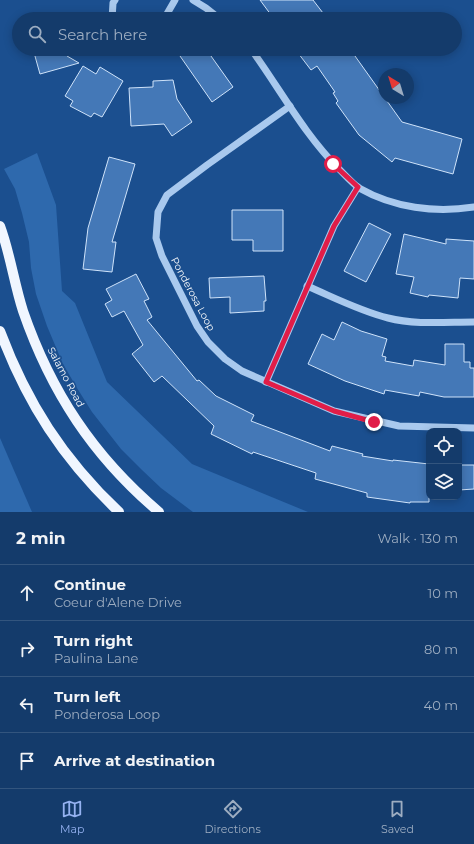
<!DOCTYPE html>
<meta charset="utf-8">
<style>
:root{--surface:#143b6b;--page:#1d4271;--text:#f1f3f6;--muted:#9dadc1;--line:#33557e;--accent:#95b2f1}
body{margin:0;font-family:Montserrat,sans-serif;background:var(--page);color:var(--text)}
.controls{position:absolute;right:12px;bottom:12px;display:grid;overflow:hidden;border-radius:8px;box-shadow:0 2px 10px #0003}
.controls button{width:36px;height:36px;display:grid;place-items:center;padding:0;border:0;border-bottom:1px solid var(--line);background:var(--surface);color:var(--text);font:20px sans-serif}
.compass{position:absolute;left:378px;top:68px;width:36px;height:36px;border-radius:50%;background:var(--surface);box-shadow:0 2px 10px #0003;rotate:322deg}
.stop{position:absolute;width:12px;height:12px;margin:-9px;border:3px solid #e11d48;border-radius:50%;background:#fff}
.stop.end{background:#e11d48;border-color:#fff;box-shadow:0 1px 4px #0008}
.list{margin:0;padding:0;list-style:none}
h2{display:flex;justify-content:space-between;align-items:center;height:52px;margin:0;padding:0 16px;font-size:17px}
h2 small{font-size:13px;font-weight:400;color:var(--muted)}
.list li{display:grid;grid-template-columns:26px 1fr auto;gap:12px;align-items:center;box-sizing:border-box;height:56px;padding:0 16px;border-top:1px solid var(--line)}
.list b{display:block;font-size:15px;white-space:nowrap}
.list p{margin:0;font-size:13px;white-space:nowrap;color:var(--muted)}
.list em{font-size:13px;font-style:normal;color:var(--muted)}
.icon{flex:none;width:22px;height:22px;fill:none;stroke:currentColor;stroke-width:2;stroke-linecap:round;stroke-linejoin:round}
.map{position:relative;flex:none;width:474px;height:512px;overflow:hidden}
.search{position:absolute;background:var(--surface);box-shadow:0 2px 10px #0003;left:12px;right:12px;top:12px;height:44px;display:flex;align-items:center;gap:10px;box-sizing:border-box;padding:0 14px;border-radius:22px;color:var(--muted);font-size:15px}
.sheet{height:276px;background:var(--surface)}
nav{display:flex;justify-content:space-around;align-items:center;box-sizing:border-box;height:56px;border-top:1px solid var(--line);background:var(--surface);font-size:11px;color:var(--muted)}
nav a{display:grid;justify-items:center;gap:2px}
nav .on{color:var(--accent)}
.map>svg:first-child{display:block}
.green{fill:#2e69ad}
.building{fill:#4478b7;stroke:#cfe3fa}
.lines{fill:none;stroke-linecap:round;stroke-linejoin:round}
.minor{stroke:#a9c9ee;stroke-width:7}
.major{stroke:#f0f6ff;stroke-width:10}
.route{stroke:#e11d48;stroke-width:5}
.labels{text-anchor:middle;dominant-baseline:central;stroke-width:3.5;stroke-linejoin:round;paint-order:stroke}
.street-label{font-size:10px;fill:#fff;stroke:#1b4f8f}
</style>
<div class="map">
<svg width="474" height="512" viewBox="0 0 474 512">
<rect width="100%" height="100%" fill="#1b4f8f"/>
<g class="green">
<path d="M37 153 56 205 62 291 75 303 107 382 192 464 308 512H193L161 488 142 470 121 449 92 412 77 388 63 364 47 326 36 294 31 268 29 242 22 213 15 189 4 169Z"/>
<path d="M0 438 32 512H0Z"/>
</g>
<g class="building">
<path d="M260 0H313L323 13 316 19H274Z"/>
<path d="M33 49H66L67 56 79 63 40 74Z"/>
<path d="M190 49H206L233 87 212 102 180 56Z"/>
<path d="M295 49H350L402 122 462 139 453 174 395 158 392 162 359 135 336 103 338 101 333 93 335 92 317 66 311 70Z"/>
<path d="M83 66 96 74 100 67 123 81 102 117 94 113 91 117 70 106 73 101 65 96Z"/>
<path d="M173 80 177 99 192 122 172 136 164 124 131 126 129 88 153 87V81Z"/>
<path d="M109 157 135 164 112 242H116L112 272 83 269 88 228Z"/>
<path d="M232 210H283V251H253V240H232Z"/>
<path d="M369 223 391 234 366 282 344 271Z"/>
<path d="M404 234 446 244V239L474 241V279L460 278 458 298 429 295 428 297 410 293 414 277 396 274Z"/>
<path d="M136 274 149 299 144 301 152 317 147 320 197 381 199 380 216 396 254 415 251 421 330 451 332 446 363 454 362 456 393 461V460L429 464V502H410V503L367 497V493L315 479 316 473 253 452 252 454 211 434 214 426 162 376 154 382 132 354 143 345 124 311 112 317 105 304 112 300 106 289Z"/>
<path d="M264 276 266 301H264V311L230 313V297L210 298 209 278Z"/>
<path d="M342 322 361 331 387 339 382 356 386 357 385 361 413 366 414 360 445 365V344H464V362H470V368H474V397H444L420 392 419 396 385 390 384 394 345 381 308 364 322 334 334 340Z"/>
<path d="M459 465H474V489L459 490Z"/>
</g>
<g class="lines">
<g class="minor">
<path d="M193 0 206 8 220 19"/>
<path d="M112 19 113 3 115 0"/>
<path d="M164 19 175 0"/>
<path d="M251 49C280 89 304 134 339 169 345 175 352 183 359 188 394 208 435 213 474 207"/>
<path d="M290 106 207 165 167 195 158 212 156 238 162 256 197 326 208 342 225 359 242 371 334 411 399 426 474 428"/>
<path d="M307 286C333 297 360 311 388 318 415 325 446 322 474 322"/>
<path d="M266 382 334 226 358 187"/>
</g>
<g class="major">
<path d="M0 226C10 253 14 283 23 311 51 392 93 456 159 512"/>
<path d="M0 331C27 403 63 459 119 512"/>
</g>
</g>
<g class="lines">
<path class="route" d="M333 164 358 187 334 226 266 382 334 411 374 422"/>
</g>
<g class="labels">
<g class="street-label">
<text transform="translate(193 294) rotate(62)">Ponderosa Loop</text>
<text transform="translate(66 377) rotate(62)">Salamo Road</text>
</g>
</g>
</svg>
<div class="controls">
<button><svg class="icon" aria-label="locate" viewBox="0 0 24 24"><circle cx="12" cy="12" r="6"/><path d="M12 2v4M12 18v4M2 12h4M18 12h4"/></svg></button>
<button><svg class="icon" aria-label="layers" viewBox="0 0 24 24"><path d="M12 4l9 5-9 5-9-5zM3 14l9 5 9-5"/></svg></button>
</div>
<svg class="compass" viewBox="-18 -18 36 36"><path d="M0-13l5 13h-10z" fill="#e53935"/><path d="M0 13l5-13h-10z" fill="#9dadc1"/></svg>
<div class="stop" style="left:333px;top:164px"></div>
<div class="stop end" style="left:374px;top:422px"></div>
<div class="search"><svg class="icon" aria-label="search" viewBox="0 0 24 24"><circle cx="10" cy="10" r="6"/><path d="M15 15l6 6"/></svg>Search here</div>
</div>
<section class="sheet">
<h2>2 min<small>Walk · 130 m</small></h2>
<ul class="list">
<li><svg class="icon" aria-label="ahead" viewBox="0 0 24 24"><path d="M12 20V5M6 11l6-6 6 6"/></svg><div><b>Continue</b><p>Coeur d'Alene Drive</p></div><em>10 m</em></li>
<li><svg class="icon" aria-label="right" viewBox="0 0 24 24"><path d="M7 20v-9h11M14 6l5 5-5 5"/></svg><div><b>Turn right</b><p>Paulina Lane</p></div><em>80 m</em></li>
<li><svg class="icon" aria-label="left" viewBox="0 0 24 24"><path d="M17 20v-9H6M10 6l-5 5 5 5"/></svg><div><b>Turn left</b><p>Ponderosa Loop</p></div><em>40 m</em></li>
<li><svg class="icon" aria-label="arrive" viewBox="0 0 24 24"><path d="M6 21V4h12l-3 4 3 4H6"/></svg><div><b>Arrive at destination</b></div></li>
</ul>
</section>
<nav>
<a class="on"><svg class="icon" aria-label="map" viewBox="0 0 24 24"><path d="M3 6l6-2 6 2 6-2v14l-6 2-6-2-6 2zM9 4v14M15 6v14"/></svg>Map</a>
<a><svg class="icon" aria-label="directions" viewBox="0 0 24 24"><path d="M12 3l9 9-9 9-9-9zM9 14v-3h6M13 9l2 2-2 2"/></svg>Directions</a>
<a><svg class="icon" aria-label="saved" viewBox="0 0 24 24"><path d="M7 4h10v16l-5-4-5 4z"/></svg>Saved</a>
</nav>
